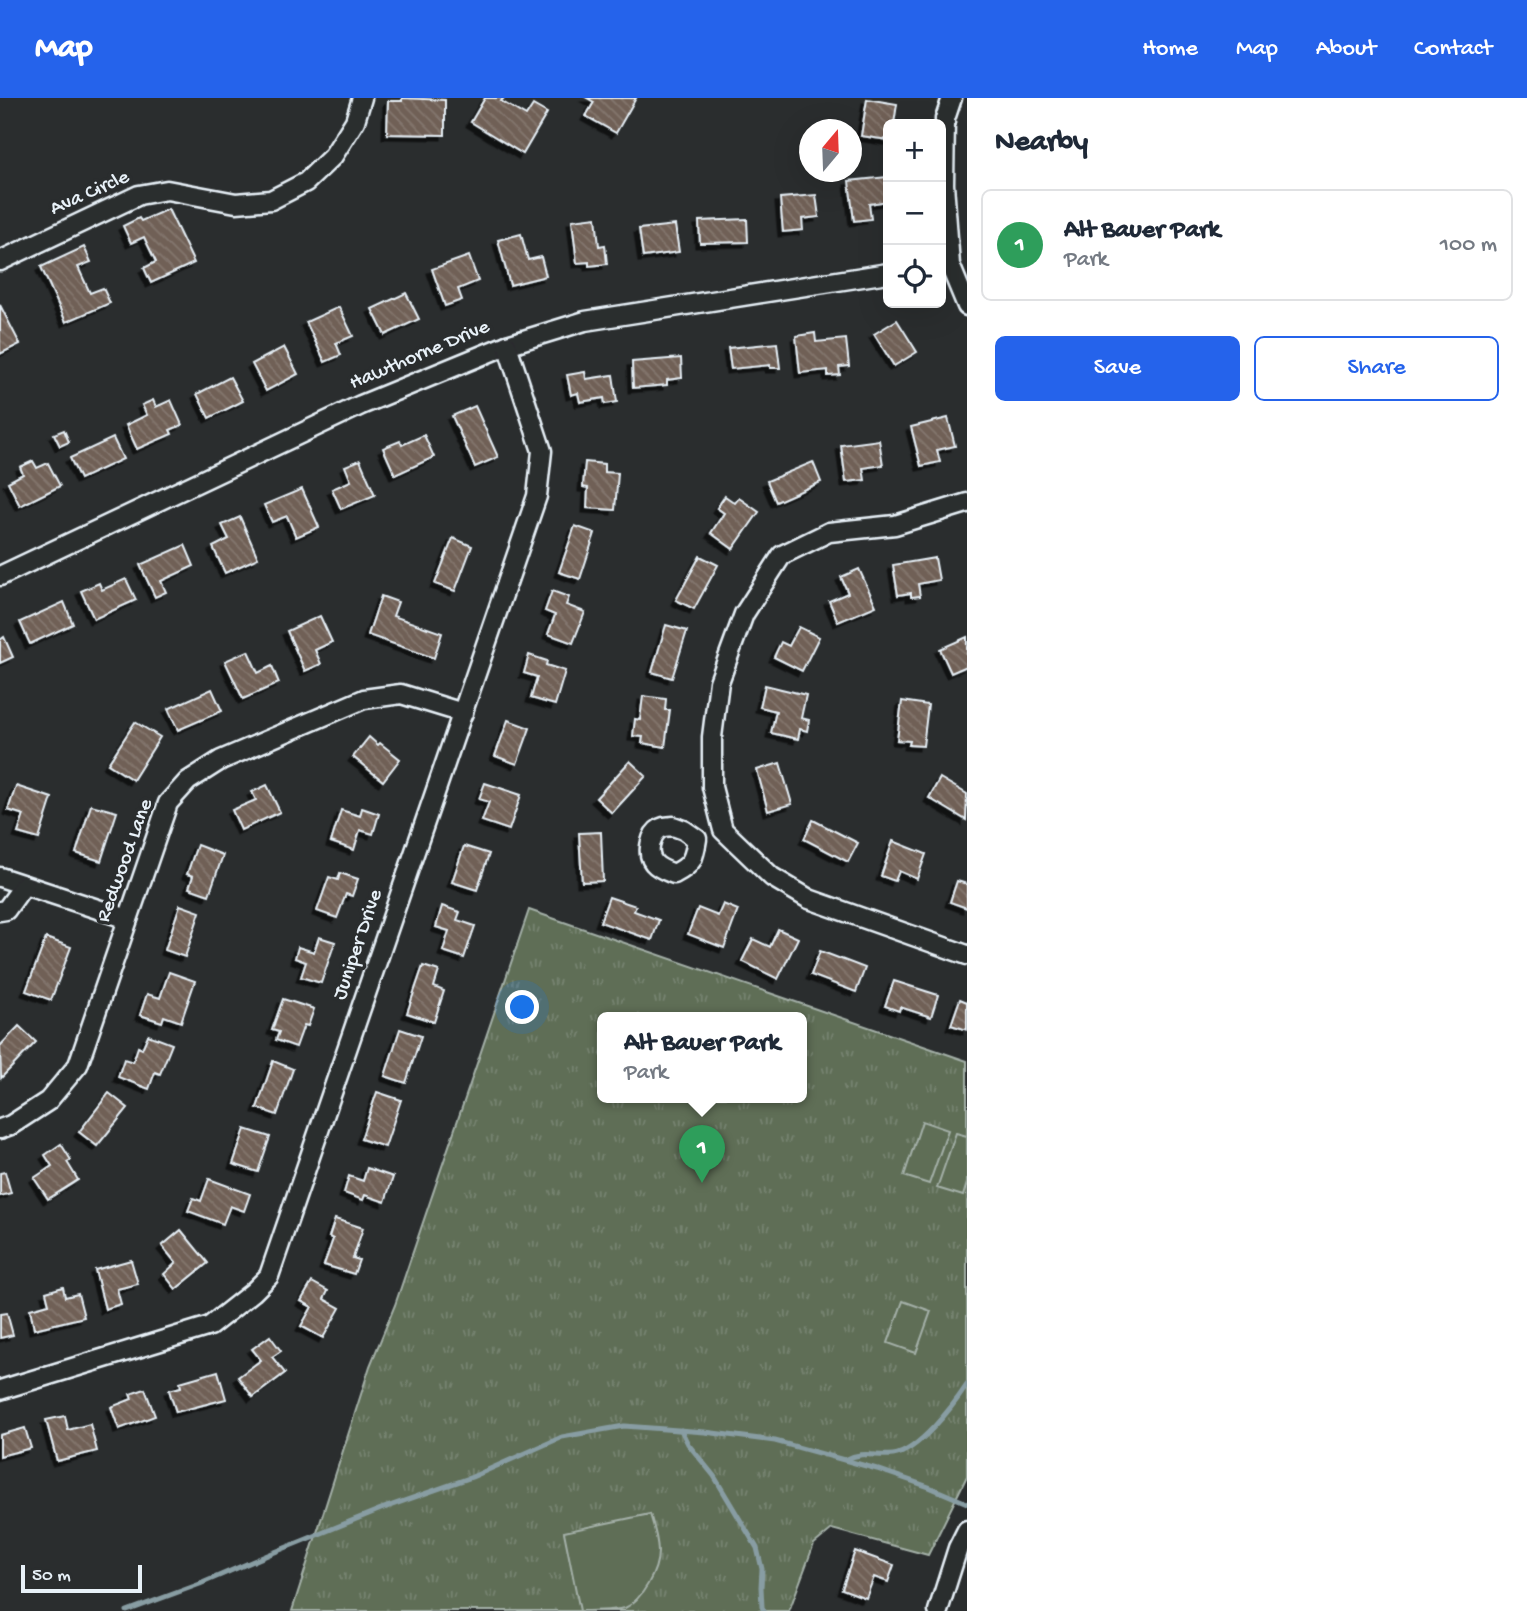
<!DOCTYPE html>
<meta charset="utf-8">
<style>
:root{--surface:#fff;--page:#f6f6f7;--text:#1f2937;--muted:#747a83;--line:#e0e1e3;--accent:#2563eb}
body{margin:0;font-family:"Gochi Hand",sans-serif;background:var(--page);color:var(--text)}
.controls{position:absolute;right:21px;top:21px;display:grid;overflow:hidden;border-radius:10px;box-shadow:0 7px 28px #0002}
.controls button{width:63px;height:63px;display:grid;place-items:center;padding:0;border:0;border-bottom:2px solid var(--line);background:var(--surface);color:var(--text);font:35px sans-serif}
.compass{position:absolute;left:799px;top:21px;width:63px;height:63px;border-radius:50%;background:var(--surface);box-shadow:0 7px 28px #0002;rotate:19deg}
.scale{position:absolute;left:21px;bottom:18px;width:121px;box-sizing:border-box;padding-left:7px;border:4px solid #e8f1f8;border-top:0;font-size:19px;line-height:24px;white-space:nowrap;color:#e8f1f8;-webkit-text-stroke:5px #2a2d2e;paint-order:stroke}
.you{position:absolute;left:523px;top:910px;width:24px;height:24px;margin:-18px;border:5px solid #fff;border-radius:50%;background:#1a73e8;box-shadow:0 0 0 10px #1a73e833}
.badge{display:grid;place-items:center;width:46px;height:46px;border-radius:50%;background:var(--accent);color:#fff;font-size:23px;font-weight:700}
.pin{position:absolute;translate:-50% -58px;filter:drop-shadow(0 2px 4px #0008)}
.pin::after{content:'';position:absolute;top:37px;width:24px;height:21px;background:inherit;clip-path:polygon(0 0,100% 0,50% 100%)}
.popup{position:absolute;left:597px;top:914px;width:210px;height:91px;box-sizing:border-box;display:grid;place-content:center;border-radius:10px;background:var(--surface);filter:drop-shadow(0 2px 5px #0005);font-size:23px;white-space:nowrap;color:var(--muted)}
.popup b{font-size:26px;color:var(--text)}
.popup::after{content:'';position:absolute;left:50%;top:100%;margin-left:-14px;border:14px solid transparent;border-top-color:var(--surface)}
.list{margin:0;padding:0;list-style:none}
h2{display:flex;justify-content:space-between;align-items:center;height:91px;margin:0;padding:0 28px;font-size:30px}
h2 small{font-size:23px;font-weight:400;color:var(--muted)}
.list li{display:grid;grid-template-columns:46px 1fr auto;gap:21px;align-items:center;box-sizing:border-box;height:112px;margin:0 14px 14px;padding:0 14px;border:2px solid var(--line);border-radius:10px}
.list b{display:block;font-size:26px;white-space:nowrap}
.list p{margin:0;font-size:23px;white-space:nowrap;color:var(--muted)}
.list em{font-size:23px;font-style:normal;color:var(--muted)}
.actions{display:flex;gap:14px;padding:21px 28px}
.actions a{flex:1;padding:16px 0;border:2px solid var(--accent);border-radius:10px;text-align:center;font-size:24px;color:var(--accent)}
.actions .main{background:var(--accent);color:#fff}
.icon{flex:none;width:38px;height:38px;fill:none;stroke:currentColor;stroke-width:2;stroke-linecap:round;stroke-linejoin:round}
.map{position:relative;flex:none;width:967px;height:1513px;overflow:hidden}
header{display:flex;align-items:center;gap:42px;box-sizing:border-box;height:98px;padding:0 35px;background:var(--accent);color:#fff}
header strong{font-size:33px}
nav{display:flex;gap:38px;margin-inline-start:auto;font-size:24px}
main{display:flex}
aside{flex:1;background:var(--surface)}
.map>svg:first-child{display:block}
.grass{fill:url(#grass-tufts);stroke:#a4b0a8;stroke-width:2;fill-rule:evenodd}
.pitch{fill:#5f6e57;stroke:#a4b0a8;stroke-width:2}
.lines{fill:none;stroke-linecap:round;stroke-linejoin:round}
.stream{stroke:#889da3;stroke-width:5}
.building{fill:url(#building-back-hatch);stroke:#e8f1f8;stroke-width:2;filter:url(#shadow)}
.minor-casing{stroke:#e8f1f8;stroke-width:23}
.minor{stroke:#2a2d2e;stroke-width:18}
.labels{text-anchor:middle;dominant-baseline:central;stroke-width:7;stroke-linejoin:round;paint-order:stroke}
.street-label{font-size:21px;fill:#e8f1f8;stroke:#2a2d2e}
</style>
<header>
<strong>Map</strong>
<nav><a>Home</a><a>Map</a><a>About</a><a>Contact</a></nav>
</header>
<main>
<div class="map">
<svg width="967" height="1513" viewBox="0 0 967 1513">
<defs>
<pattern id="grass-tufts" width="24" height="20" patternUnits="userSpaceOnUse" patternTransform="scale(1.75)"><rect width="24" height="20" fill="#5f6e57"/><path d="M3 7l-1-3M5 7V3M7 7l1-3M15 17l-1-3M17 17v-4M19 17l1-3" fill="none" stroke="#768370"/></pattern>
<pattern id="building-back-hatch" width="6" height="6" patternUnits="userSpaceOnUse" patternTransform="scale(1.75)"><rect width="6" height="6" fill="#706056"/><path d="M-1 5l2 2M0 0l6 6M5-1l2 2" fill="none" stroke="#84776f"/></pattern>
<filter id="shadow"><feDropShadow dx="-4.5" dy="4.5" stdDeviation="0" flood-color="#0009"/></filter>
</defs>
<rect width="100%" height="100%" fill="#2a2d2e"/>
<filter id="ink" filterUnits="userSpaceOnUse"><feTurbulence type="fractalNoise" baseFrequency=".0143" numOctaves="2"/><feDisplacementMap in="SourceGraphic" scale="14" xChannelSelector="R" yChannelSelector="G"/><feConvolveMatrix kernelMatrix="1 2 1 2 8 2 1 2 1" color-interpolation-filters="sRGB"/></filter>
<g filter="url(#ink)">
<path class="grass" d="M529 812 967 963V1378L928 1457 832 1431 814 1446 789 1513H292L370 1268 395 1207ZM602 919H802V999H602Z"/>
<g class="pitch">
<path d="M922 1023 948 1032 929 1086 904 1078Z"/>
<path d="M956 1035 967 1038V1085L963 1098 937 1090Z"/>
<path d="M903 1203 931 1213 916 1255 888 1245Z"/>
<path d="M650 1416C654 1429 658 1441 658 1454 658 1473 642 1502 625 1510 612 1513 594 1513 580 1513L564 1434Z"/>
</g>
<g class="lines">
<g class="stream">
<path d="M681 1332 688 1346 714 1378 757 1450 762 1471 761 1489 762 1509 764 1513"/>
<path d="M845 1362C864 1352 874 1359 893 1357 918 1354 953 1308 967 1287"/>
<path d="M127 1513 200 1486 270 1456 381 1411 472 1379 562 1339 624 1328 705 1334 775 1343 877 1371 929 1389 967 1405"/>
</g>
</g>
<g class="building">
<path d="M402 0 445 2V37L387 36 388 3H402Z"/>
<path d="M485 0H504L501 3 526 18 533 7 547 15 523 56 471 24Z"/>
<path d="M587 0H636L616 35 586 18 594 4Z"/>
<path d="M867 1 897 6 894 26H888V42L861 38Z"/>
<path d="M887 79 888 103 869 106 871 121 854 123 849 83Z"/>
<path d="M816 97 819 119 802 121 803 132 783 134 780 100Z"/>
<path d="M168 111 194 165 151 185 144 170 156 164 144 139 131 145 123 128 139 120 141 123Z"/>
<path d="M596 119 599 148 605 147 607 166 589 168V164L577 165 572 122Z"/>
<path d="M747 121 748 144 700 145 699 123Z"/>
<path d="M675 127 679 154 643 159 639 131Z"/>
<path d="M521 136 528 162 541 159 546 178 510 187 498 142Z"/>
<path d="M84 149 91 164 78 169 90 195 103 190 110 205 66 224 41 169Z"/>
<path d="M469 158 478 183 458 191 462 202 445 208 432 171Z"/>
<path d="M406 195 419 221 385 237 372 211Z"/>
<path d="M0 207 20 246 0 256Z"/>
<path d="M339 209 353 238 336 245 341 257 325 264 306 224Z"/>
<path d="M897 222 917 254 894 268 874 236Z"/>
<path d="M815 235 816 244 846 241 849 268 839 269 840 277 828 278V272L800 275 796 238Z"/>
<path d="M777 245 780 270H770V267L731 271 728 250Z"/>
<path d="M284 249 298 276 266 293 252 266Z"/>
<path d="M681 260 682 280 667 282V287L633 290 632 264Z"/>
<path d="M585 274 586 281 613 277 617 304 605 306 604 300 580 304 578 295 571 297 567 277Z"/>
<path d="M230 279 243 303 209 320 197 296Z"/>
<path d="M153 302 156 309 171 302 182 327 170 332 172 336 137 351 126 327 147 317 142 307Z"/>
<path d="M475 308 498 359 475 369 452 318Z"/>
<path d="M948 320 955 348 937 352 940 364 921 368 911 329Z"/>
<path d="M64 332 69 344 60 348 54 336Z"/>
<path d="M424 337 434 359 395 377 383 350 400 343 402 347Z"/>
<path d="M113 340 123 361 80 381 70 360Z"/>
<path d="M879 342 883 367 863 370 865 382 846 384 841 347Z"/>
<path d="M360 362 375 397 341 411 332 391 351 383 345 368Z"/>
<path d="M33 363 37 370 48 365 60 388 20 408 8 384 23 376 20 369Z"/>
<path d="M585 364 604 366V374L618 375 615 412 587 410 588 390 583 389Z"/>
<path d="M813 364 821 384 776 404 767 383Z"/>
<path d="M302 391 319 429 296 439 287 418 272 424 264 407Z"/>
<path d="M725 398 735 405 739 400 759 414 733 451 711 435 724 415 717 410Z"/>
<path d="M240 419 258 460 225 475 213 449 229 441 222 427Z"/>
<path d="M575 428 595 435 580 481 559 474Z"/>
<path d="M453 440 472 448 455 493 435 486Z"/>
<path d="M185 447 194 468 161 483 166 494 155 499 140 467Z"/>
<path d="M700 458 718 467 694 511 676 502Z"/>
<path d="M935 460 939 482 918 486 920 498 911 499V495L898 497 893 467Z"/>
<path d="M859 471 876 508 838 524 829 503 848 495 841 479Z"/>
<path d="M126 481 136 502 94 521 81 493 99 485 102 492Z"/>
<path d="M552 493 569 499 566 507 585 514 573 545 548 536 555 517 545 513Z"/>
<path d="M381 498 398 504 393 518 442 535 434 560 368 537Z"/>
<path d="M64 504 73 526 30 546 20 524Z"/>
<path d="M320 518 332 544 315 552 321 566 305 573 287 533Z"/>
<path d="M666 527 687 533 672 580 652 574Z"/>
<path d="M799 529 819 539 802 573 774 559 781 544 789 548Z"/>
<path d="M4 539 13 559 0 565V542Z"/>
<path d="M967 539V568L951 575 940 551Z"/>
<path d="M248 553 258 575 272 568 279 585 243 601 225 563Z"/>
<path d="M529 557 547 563 546 567 565 573 555 607 531 600 537 579 524 575Z"/>
<path d="M765 587 806 597 801 620 809 622 807 633 800 631 798 641 771 635 776 613 760 609Z"/>
<path d="M212 591 222 613 178 632 168 611Z"/>
<path d="M643 598 666 601 665 612H670L665 649 642 645 643 639 633 638 635 621 640 622Z"/>
<path d="M902 603 928 607 923 648 909 647 910 643 897 642Z"/>
<path d="M508 622 530 630 517 666 495 658Z"/>
<path d="M135 624 160 639 133 682 108 666Z"/>
<path d="M369 639 378 647 380 645 400 661 383 683 353 659Z"/>
<path d="M630 663 646 678 612 715 596 700Z"/>
<path d="M780 665 792 706 768 713 757 672Z"/>
<path d="M940 680 967 696 966 722 929 700Z"/>
<path d="M485 685 521 697 509 732 482 723 489 704 479 701Z"/>
<path d="M267 687 280 714 241 732 232 712 256 702 252 694Z"/>
<path d="M16 688 52 700 39 741 18 735 24 717 8 712Z"/>
<path d="M91 707 117 714 101 763 76 755Z"/>
<path d="M362 710 379 716 373 736 360 732 354 752 331 744 341 712 360 718Z"/>
<path d="M813 722 858 745 848 764 804 741Z"/>
<path d="M601 734 603 783 582 784 579 735Z"/>
<path d="M893 743 926 756 917 781 899 773 895 783 881 778Z"/>
<path d="M197 747 223 757 209 797 189 790 193 778 187 776Z"/>
<path d="M464 748 489 756 477 792 452 784Z"/>
<path d="M340 775 358 781 352 798 346 796 337 820 317 813 329 779 338 782Z"/>
<path d="M957 783 967 786V810L950 804Z"/>
<path d="M609 799 636 808 634 813 659 822 652 842 600 824Z"/>
<path d="M723 806 738 812 724 850 688 836 698 810 718 818Z"/>
<path d="M180 807 200 814 185 859 165 852Z"/>
<path d="M442 808 460 814 457 822 475 828 464 860 443 853 449 833 436 829Z"/>
<path d="M778 831 798 840 778 881 742 863 753 841 770 849Z"/>
<path d="M319 839 335 844 321 885 301 879 306 864 295 860 298 849 314 854Z"/>
<path d="M46 840 71 849 51 902 26 893Z"/>
<path d="M820 853 865 870 856 894 811 877Z"/>
<path d="M423 868 439 873 434 889 444 893 434 924 407 915Z"/>
<path d="M169 874 195 883 181 924 164 918 162 924 140 917 147 896 160 900Z"/>
<path d="M894 883 938 897 931 919 900 909 899 913 885 908Z"/>
<path d="M283 901 314 911 308 928 304 927 296 949 276 942 279 934 272 932Z"/>
<path d="M960 901 967 904V932L951 927Z"/>
<path d="M19 928 36 944 1 980 0 948Z"/>
<path d="M400 931 421 938 406 985 385 978Z"/>
<path d="M148 937 172 946 160 976 155 974 149 991 118 979 124 961 133 964 138 949 142 951Z"/>
<path d="M273 963 293 971 277 1017 257 1010Z"/>
<path d="M377 994 401 1002 385 1049 361 1041Z"/>
<path d="M109 995 128 1010 97 1048 79 1034Z"/>
<path d="M245 1031 270 1039 258 1074 233 1066Z"/>
<path d="M61 1046 71 1062 67 1064 78 1082 48 1101 34 1080 52 1068 45 1057Z"/>
<path d="M367 1070 393 1079 385 1104 365 1097 363 1102 344 1095 349 1078 363 1083Z"/>
<path d="M5 1074 11 1095 0 1098V1075Z"/>
<path d="M209 1081 250 1096 244 1113 230 1108 223 1126 188 1113 193 1100 201 1103Z"/>
<path d="M335 1121 363 1130 353 1160 359 1162 354 1176 324 1167 333 1141 329 1139Z"/>
<path d="M181 1132 208 1165 176 1191 164 1176 176 1165 162 1148Z"/>
<path d="M131 1162 138 1186 117 1191 121 1206 105 1211 95 1172Z"/>
<path d="M312 1184 328 1193 324 1201 340 1210 323 1240 301 1228 312 1209 301 1203Z"/>
<path d="M63 1189 65 1199 78 1196 84 1219 34 1231 30 1211 49 1206 46 1194Z"/>
<path d="M7 1215 13 1237 0 1240V1216Z"/>
<path d="M270 1238 281 1253 272 1259 285 1275 253 1299 238 1279 261 1262 252 1251Z"/>
<path d="M218 1273 226 1301 176 1314 169 1292 181 1289 180 1284Z"/>
<path d="M145 1291 155 1318 119 1331 111 1309 132 1301 130 1296Z"/>
<path d="M65 1318 68 1332 90 1326 97 1353 57 1363 46 1322Z"/>
<path d="M25 1330 31 1350 0 1358V1337Z"/>
<path d="M855 1453 894 1467 888 1484 874 1479 866 1500 842 1491Z"/>
</g>
<g class="lines">
<g class="minor-casing">
<g id="minor">
<path d="M952 0 945 21 944 86 950 167 967 208"/>
<path d="M0 163 139 97 167 92 236 105 271 102 306 84 333 58 355 23 362 0"/>
<path d="M967 405 895 427 829 434 782 457 744 516 719 584 712 639V689L723 732 772 779 809 801 967 857"/>
<path d="M0 478 361 307 507 247 585 223 888 175"/>
<path d="M673 728 684 732 697 741C694 760 693 767 674 776 667 773 659 771 654 765 646 756 650 736 661 730 665 728 669 729 673 728Z"/>
<path d="M0 779 128 821"/>
<path d="M0 813 6 812 24 787"/>
<path d="M0 1031 11 1027 48 1003 78 967 168 705 188 683 221 662 364 601 401 596 463 615"/>
<path d="M0 1292 210 1228 253 1194 269 1178 537 398 542 353 507 247"/>
<path d="M938 1513 958 1450 967 1432"/>
</g>
</g>
<use href="#minor" class="minor"/>
</g>
</g>
<g class="labels">
<g class="street-label">
<text transform="translate(90 96) rotate(-24)">Ava Circle</text>
<text transform="translate(420 258) rotate(-23)">Hawthorne Drive</text>
<text transform="translate(126 763) rotate(-70)">Redwood Lane</text>
<text transform="translate(359 847) rotate(-71)">Juniper Drive</text>
</g>
</g>
</svg>
<div class="controls">
<button>+</button>
<button>−</button>
<button><svg class="icon" aria-label="locate" viewBox="0 0 24 24"><circle cx="12" cy="12" r="6"/><path d="M12 2v4M12 18v4M2 12h4M18 12h4"/></svg></button>
</div>
<svg class="compass" viewBox="-18 -18 36 36"><path d="M0-13l5 13h-10z" fill="#e53935"/><path d="M0 13l5-13h-10z" fill="#747a83"/></svg>
<div class="scale">50 m</div>
<div class="you"></div>
<div class="pin badge" style="left:702px;top:1085px;background:#2e9e5b">1</div>
<div class="popup"><b>Alt Bauer Park</b>Park</div>
</div>
<aside>
<h2>Nearby<small></small></h2>
<ul class="list">
<li><span class="badge" style="background:#2e9e5b">1</span><div><b>Alt Bauer Park</b><p>Park</p></div><em>100 m</em></li>
</ul>
<div class="actions"><a class="main">Save</a><a>Share</a></div>
</aside>
</main>
